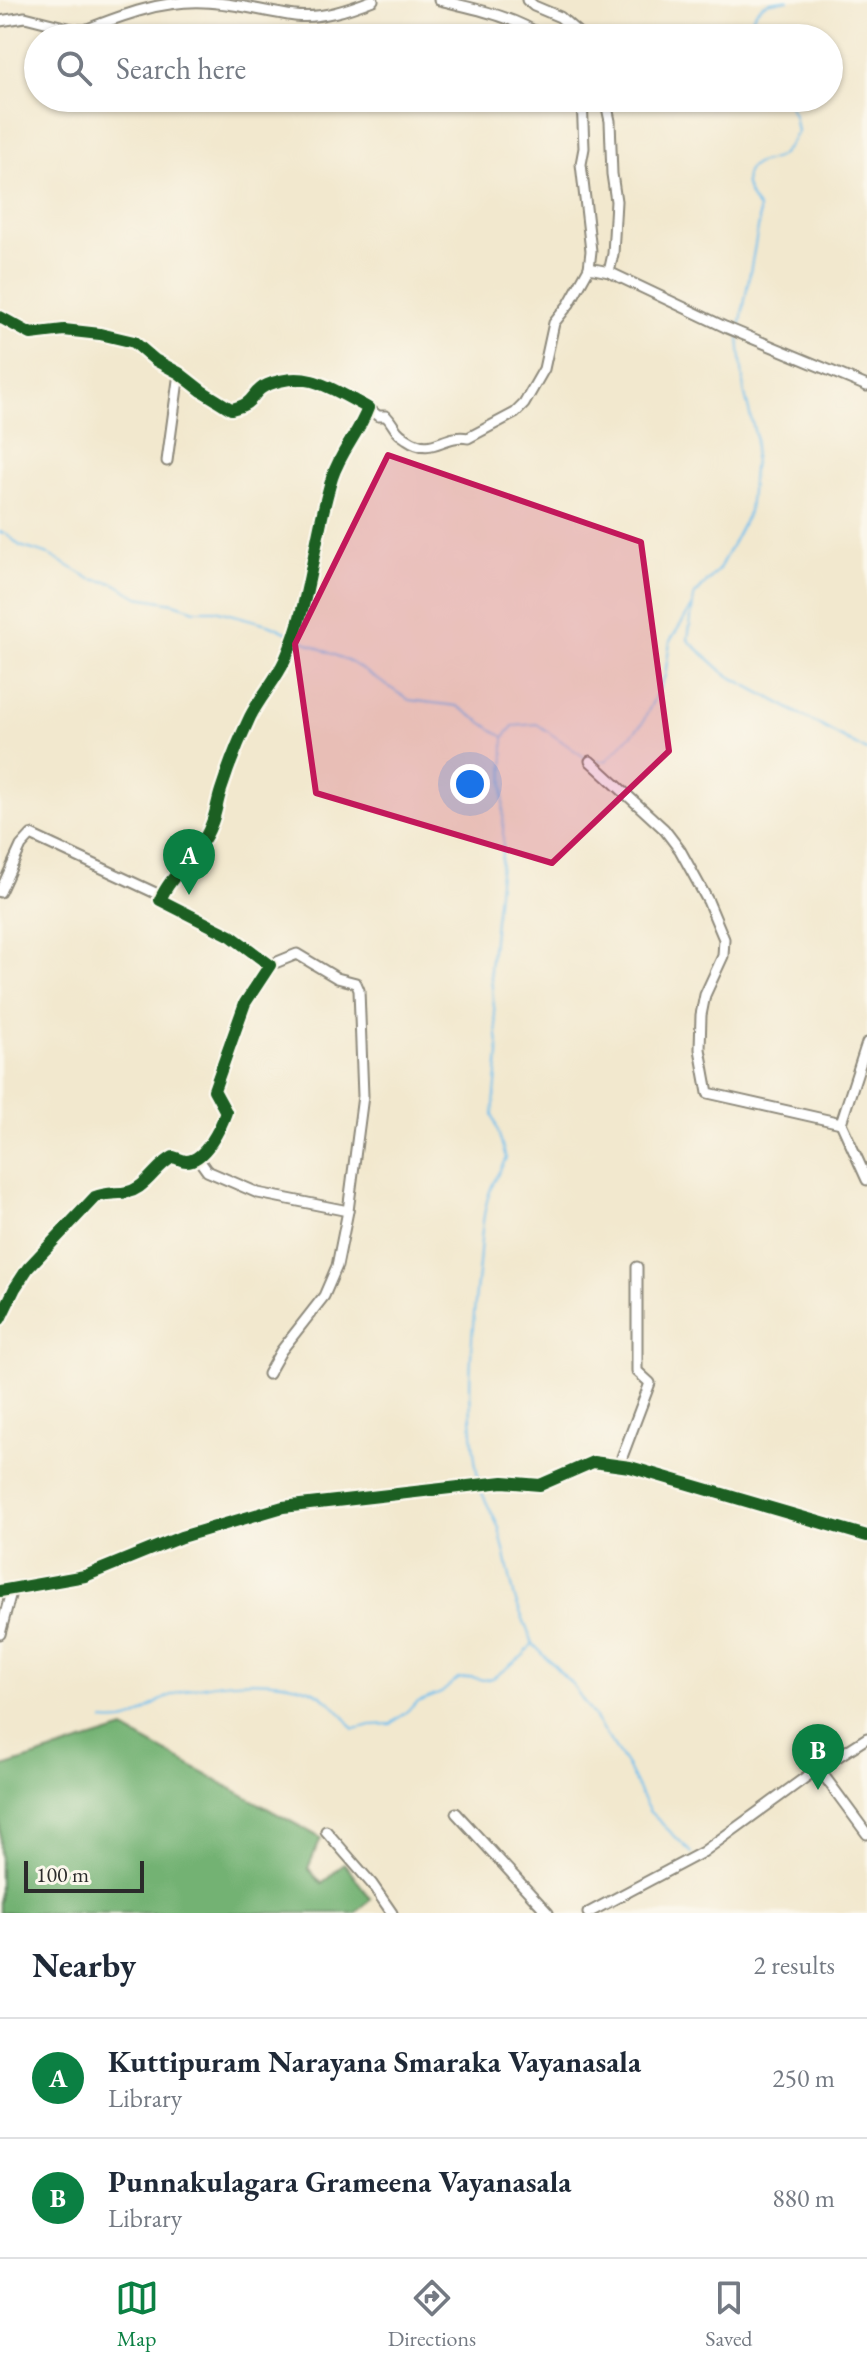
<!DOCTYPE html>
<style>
:root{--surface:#fff;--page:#f6f6f7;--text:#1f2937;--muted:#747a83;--line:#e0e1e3;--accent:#0b8043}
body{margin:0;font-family:"EB Garamond",serif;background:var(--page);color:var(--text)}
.scale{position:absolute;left:24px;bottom:20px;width:120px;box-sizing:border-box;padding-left:8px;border:4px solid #2b2b2b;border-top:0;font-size:22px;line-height:28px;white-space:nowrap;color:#2b2b2b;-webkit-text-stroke:6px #fbf7ec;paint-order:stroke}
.you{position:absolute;left:470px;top:784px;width:28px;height:28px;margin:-20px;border:6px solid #fff;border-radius:50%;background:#1a73e8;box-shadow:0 0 0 12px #1a73e833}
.badge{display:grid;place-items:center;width:52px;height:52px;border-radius:50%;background:var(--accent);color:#fff;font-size:26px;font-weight:700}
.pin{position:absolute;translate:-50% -66px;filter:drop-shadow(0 2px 4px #0008)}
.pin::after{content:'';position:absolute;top:42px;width:28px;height:24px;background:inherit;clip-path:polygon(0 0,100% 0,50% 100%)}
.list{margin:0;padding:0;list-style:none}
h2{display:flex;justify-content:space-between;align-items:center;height:104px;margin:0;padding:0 32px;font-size:34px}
h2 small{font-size:26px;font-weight:400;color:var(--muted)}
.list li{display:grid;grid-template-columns:52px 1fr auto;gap:24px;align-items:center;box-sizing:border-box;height:120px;padding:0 32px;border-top:2px solid var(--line)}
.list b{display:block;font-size:30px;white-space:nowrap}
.list p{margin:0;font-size:26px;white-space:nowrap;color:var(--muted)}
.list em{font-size:26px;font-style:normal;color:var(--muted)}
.icon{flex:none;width:44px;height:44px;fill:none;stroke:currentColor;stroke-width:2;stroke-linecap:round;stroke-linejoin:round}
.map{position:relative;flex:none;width:867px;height:1913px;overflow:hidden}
.search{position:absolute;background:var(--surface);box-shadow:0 2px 6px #0004;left:24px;right:24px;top:24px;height:88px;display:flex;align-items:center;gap:20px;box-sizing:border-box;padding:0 28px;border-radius:44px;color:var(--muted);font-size:30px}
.sheet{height:344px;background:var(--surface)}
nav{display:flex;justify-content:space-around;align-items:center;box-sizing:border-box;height:112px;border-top:2px solid var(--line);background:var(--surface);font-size:22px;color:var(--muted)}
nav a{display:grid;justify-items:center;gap:4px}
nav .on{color:var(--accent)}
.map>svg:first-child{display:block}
.forest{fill:#73b273;stroke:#4f6e4f;stroke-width:2}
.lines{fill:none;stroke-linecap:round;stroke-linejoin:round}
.stream{stroke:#73bfed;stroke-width:2}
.minor-casing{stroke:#8e8a7c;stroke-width:13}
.minor{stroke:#fff;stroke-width:9}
.cycleway-casing{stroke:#fbf7ec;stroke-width:17}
.cycleway{stroke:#1b5e20;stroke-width:12}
.marked{fill:#c2185b;fill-opacity:0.2;stroke:#c2185b;stroke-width:6;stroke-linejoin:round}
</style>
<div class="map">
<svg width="867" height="1913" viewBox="0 0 867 1913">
<rect width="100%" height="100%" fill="#fbf7ec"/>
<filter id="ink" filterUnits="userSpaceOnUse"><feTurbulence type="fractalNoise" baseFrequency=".0125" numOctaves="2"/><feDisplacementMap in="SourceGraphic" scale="16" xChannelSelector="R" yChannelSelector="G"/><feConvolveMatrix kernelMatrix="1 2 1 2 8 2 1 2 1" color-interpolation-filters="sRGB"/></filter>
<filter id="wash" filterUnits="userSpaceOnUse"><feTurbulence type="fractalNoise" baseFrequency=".006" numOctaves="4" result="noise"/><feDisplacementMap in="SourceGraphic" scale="32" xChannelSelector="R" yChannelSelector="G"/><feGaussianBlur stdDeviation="1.8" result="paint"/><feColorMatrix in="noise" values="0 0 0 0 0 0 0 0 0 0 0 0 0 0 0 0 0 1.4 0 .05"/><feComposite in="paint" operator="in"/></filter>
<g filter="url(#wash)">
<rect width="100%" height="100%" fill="#f2e8ce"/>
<path class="forest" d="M124 1729 321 1838 308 1868 322 1884 344 1863 371 1899 356 1913H0V1768Z"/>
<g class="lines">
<g class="stream">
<path d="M747 38C748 26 754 7 767 3 773 1 781 1 788 0"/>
<path d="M740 327 759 223V209C749 197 737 176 754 165 761 161 771 161 778 157 787 151 792 140 797 132L794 115 786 99 783 98"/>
<path d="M739 338 744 391 756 438 749 512 719 569 694 596 688 640 724 673 867 751"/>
<path d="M0 532 7 534 20 546 49 555 91 579 114 583 138 597 174 603 195 610H215L271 625 292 635"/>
<path d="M297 638 352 663 409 700 457 706 504 737"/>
<path d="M597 761H606L642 724 665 676 670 641 692 607"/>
<path d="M479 1483C464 1410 471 1336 479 1264 481 1240 482 1214 490 1191 494 1180 501 1169 506 1158L493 1115 499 1054 490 969 503 843 504 737 513 726 537 724 587 759"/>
<path d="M480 1489 499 1528 515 1599 533 1644 572 1684 627 1766 649 1811 692 1853"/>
<path d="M104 1721C141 1725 141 1708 170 1696 207 1680 270 1676 309 1689 328 1696 342 1714 354 1729L372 1725 391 1724 418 1702 441 1693 458 1679 472 1677 483 1680 493 1678 524 1655 532 1644"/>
</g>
</g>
</g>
<g filter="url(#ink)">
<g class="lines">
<g class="minor-casing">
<g id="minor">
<path d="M439 0C476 9 513 16 546 38"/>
<path d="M527 0 534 6 560 17 584 38"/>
<path d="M0 21 25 17 76 30H85C123 15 163 0 204 2 237 3 264 12 295 16 321 19 350 9 373 0"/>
<path d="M582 98 584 148 581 164 591 251 589 268"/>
<path d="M605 98 610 121 612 174 616 201 613 254 609 272"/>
<path d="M0 317 31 334 64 330 100 334 134 342 155 360 179 373 202 391 231 409C257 404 250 392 267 385 308 368 333 390 368 408 359 433 340 452 332 478 313 539 311 601 285 660 276 680 260 697 250 717 239 740 229 765 221 790 217 802 216 814 211 825 201 853 172 872 160 900L231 936 270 965 245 1003 214 1090 226 1112C221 1127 205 1161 186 1161 182 1161 178 1158 173 1157 159 1164 152 1178 139 1187 125 1197 111 1190 95 1197L28 1268 15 1288 0 1319"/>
<path d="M368 408 378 416H386C391 421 393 426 397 431 400 435 404 437 407 439 433 457 443 433 468 438L515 413 524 404 544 369 554 323 569 304 589 268 609 272 725 327 867 386"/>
<path d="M167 461 179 373"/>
<path d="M590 761 664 829 680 850 708 901 724 939 723 956 705 995 701 1015 700 1049 708 1093 841 1123"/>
<path d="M0 892 21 846 31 835 162 896"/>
<path d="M867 1043 841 1123 867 1180"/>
<path d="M197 1157 207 1171 258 1193 348 1211"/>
<path d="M268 1374 281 1351 324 1296 337 1266 348 1211 363 1096 359 990 356 983 337 978 297 954 270 965"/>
<path d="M619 1465 650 1383 637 1371V1267"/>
<path d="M0 1591 85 1576 181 1537 283 1507 503 1482 540 1485 593 1462 630 1467 867 1536"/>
<path d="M0 1634 12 1588"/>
<path d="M819 1769 867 1834"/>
<path d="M456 1813 548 1913"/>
<path d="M326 1831 372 1884 392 1913"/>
<path d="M588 1913 703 1852 806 1777 867 1738"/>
</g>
</g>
<use href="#minor" class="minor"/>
<g class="cycleway-casing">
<g id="cycleway">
<path d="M0 317 31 334 64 330 100 334 134 342 155 360 179 373 202 391 231 409C257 404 250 392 267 385 308 368 333 390 368 408 359 433 340 452 332 478 313 539 311 601 285 660 276 680 260 697 250 717 239 740 229 765 221 790 217 802 216 814 211 825 201 853 172 872 160 900L231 936 270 965 245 1003 214 1090 226 1112C221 1127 205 1161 186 1161 182 1161 178 1158 173 1157 159 1164 152 1178 139 1187 125 1197 111 1190 95 1197L28 1268 15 1288 0 1319"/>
<path d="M0 1591 85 1576 181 1537 283 1507 503 1482 540 1485 593 1462 630 1467 867 1536"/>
</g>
</g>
<use href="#cycleway" class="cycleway"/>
</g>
</g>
<path class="marked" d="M388 455 641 542 669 751 552 863 316 793 295 644Z"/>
</svg>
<div class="scale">100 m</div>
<div class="you"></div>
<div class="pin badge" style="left:189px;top:895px">A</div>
<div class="pin badge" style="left:818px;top:1790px">B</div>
<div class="search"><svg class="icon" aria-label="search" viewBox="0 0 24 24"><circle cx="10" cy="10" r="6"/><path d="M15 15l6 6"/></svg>Search here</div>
</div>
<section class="sheet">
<h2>Nearby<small>2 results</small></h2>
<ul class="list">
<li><span class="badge">A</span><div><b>Kuttipuram Narayana Smaraka Vayanasala</b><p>Library</p></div><em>250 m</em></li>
<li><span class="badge">B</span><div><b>Punnakulagara Grameena Vayanasala</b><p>Library</p></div><em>880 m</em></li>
</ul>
</section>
<nav>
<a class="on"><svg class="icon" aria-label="map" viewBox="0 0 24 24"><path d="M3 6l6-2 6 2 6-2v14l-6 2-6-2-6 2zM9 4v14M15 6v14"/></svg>Map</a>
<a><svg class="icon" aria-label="directions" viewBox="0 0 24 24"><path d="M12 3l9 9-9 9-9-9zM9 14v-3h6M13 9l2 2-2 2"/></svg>Directions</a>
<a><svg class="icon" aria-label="saved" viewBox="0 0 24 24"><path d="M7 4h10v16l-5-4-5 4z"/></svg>Saved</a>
</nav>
